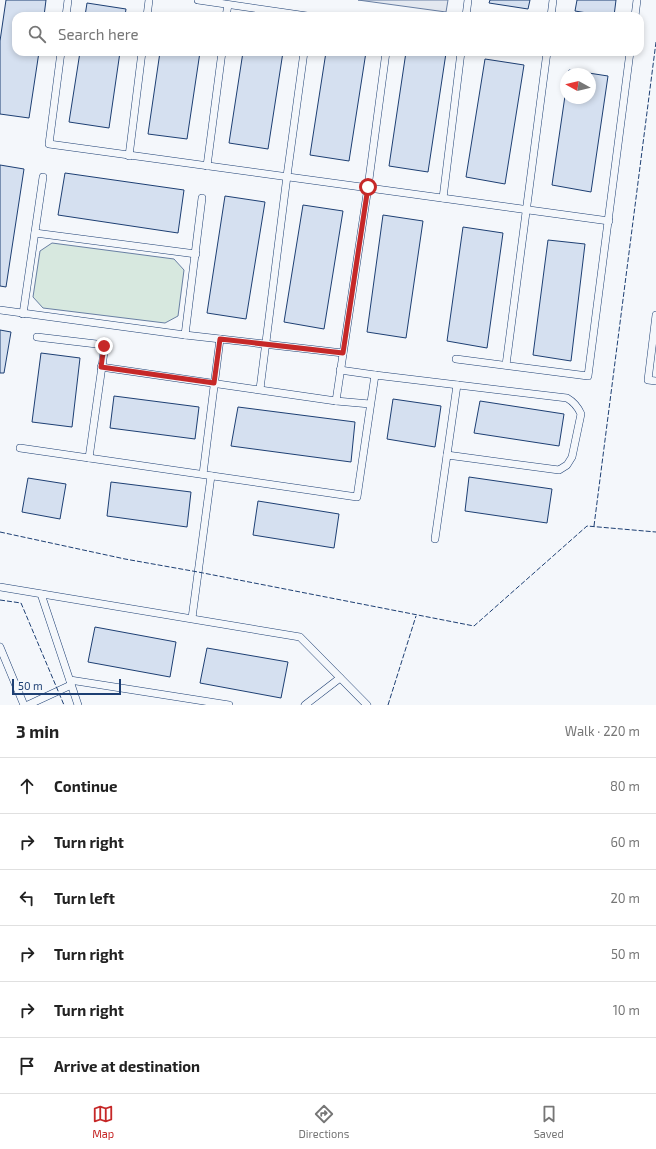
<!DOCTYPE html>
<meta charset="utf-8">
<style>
:root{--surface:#fff;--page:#f6f6f6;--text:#222;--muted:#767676;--line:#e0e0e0;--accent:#c62828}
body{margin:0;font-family:"Exo 2",sans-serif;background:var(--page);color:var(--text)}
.compass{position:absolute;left:560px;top:68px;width:36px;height:36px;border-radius:50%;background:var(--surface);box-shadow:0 2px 6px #0003;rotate:278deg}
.scale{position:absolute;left:12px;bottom:10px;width:109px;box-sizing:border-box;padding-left:4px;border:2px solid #1d3f73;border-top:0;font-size:11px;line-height:14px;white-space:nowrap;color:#1d3f73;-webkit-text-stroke:3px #f4f7fb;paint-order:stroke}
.stop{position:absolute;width:12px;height:12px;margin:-9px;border:3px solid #c62828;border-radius:50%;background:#fff}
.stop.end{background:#c62828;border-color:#fff;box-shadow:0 1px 4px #0008}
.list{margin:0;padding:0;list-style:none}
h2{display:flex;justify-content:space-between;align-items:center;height:52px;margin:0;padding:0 16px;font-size:17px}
h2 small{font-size:13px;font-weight:400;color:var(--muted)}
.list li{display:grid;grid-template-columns:26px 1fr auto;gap:12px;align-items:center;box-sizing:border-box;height:56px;padding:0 16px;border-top:1px solid var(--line)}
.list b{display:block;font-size:15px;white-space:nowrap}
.list em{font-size:13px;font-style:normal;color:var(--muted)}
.icon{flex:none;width:22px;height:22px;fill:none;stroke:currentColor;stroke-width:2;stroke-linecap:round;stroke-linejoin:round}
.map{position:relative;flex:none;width:656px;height:705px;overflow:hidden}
.search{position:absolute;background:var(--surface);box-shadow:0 2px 6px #0003;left:12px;right:12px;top:12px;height:44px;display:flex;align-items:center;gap:10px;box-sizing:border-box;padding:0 14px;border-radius:12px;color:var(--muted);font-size:15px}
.sheet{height:388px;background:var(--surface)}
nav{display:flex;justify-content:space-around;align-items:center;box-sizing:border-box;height:56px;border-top:1px solid var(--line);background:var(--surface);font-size:11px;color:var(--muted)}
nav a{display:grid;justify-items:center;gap:2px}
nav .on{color:var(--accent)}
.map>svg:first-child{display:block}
.green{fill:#d7e8df;stroke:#687fa3}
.parking{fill:#e3e8f0;stroke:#687fa3}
.building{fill:#d5e0f0;stroke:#1d3f73}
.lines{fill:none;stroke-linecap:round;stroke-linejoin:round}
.lane-casing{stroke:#1d3f73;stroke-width:8}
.lane{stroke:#f4f7fb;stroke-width:7}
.fence{stroke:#1d3f73;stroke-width:1;stroke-dasharray:5 2;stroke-linecap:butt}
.route{stroke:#c62828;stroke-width:5}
</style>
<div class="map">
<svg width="656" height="705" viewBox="0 0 656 705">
<rect width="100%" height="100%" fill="#f4f7fb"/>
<path class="green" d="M52 243 174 259 184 270 178 316 165 323 43 308 33 297 40 251Z"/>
<path class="parking" d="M358 0H448L446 12Z"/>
<g class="building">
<path d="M6 0H46L44 16H16V52H39L29 118 0 114V41Z"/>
<path d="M490 0H530L528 9 489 3Z"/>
<path d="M577 0H616L614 16H605L575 11Z"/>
<path d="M87 3 126 9 125 16H85Z"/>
<path d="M80 52H120L109 128 69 122Z"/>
<path d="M160 52H200L187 139 148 134Z"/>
<path d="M243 52H283L268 149 229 143Z"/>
<path d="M326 52H366L349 161 310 155Z"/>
<path d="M406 52 446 53 428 172 389 166Z"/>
<path d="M485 59 524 65 505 184 466 177Z"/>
<path d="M569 70 608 76 591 192 552 185 566 89V98H590V74H568Z"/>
<path d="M0 165 24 169 6 287 0 286Z"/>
<path d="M65 173 184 190 178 233 58 215Z"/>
<path d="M225 196 265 202 246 319 207 313Z"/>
<path d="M303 205 343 211 324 329 284 322Z"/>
<path d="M383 215 423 221 406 338 367 332Z"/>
<path d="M463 227 503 233 487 348 447 341Z"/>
<path d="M548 240 585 244 571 361 533 355Z"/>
<path d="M0 330 11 332 4 373H0Z"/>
<path d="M41 353 80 358 72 427 32 422Z"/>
<path d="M114 396 199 407 195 439 110 428Z"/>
<path d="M393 399 441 406 435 447 387 439Z"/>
<path d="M480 401 564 414 559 446 474 433Z"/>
<path d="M238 407 355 422 351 462 231 446Z"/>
<path d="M469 477 552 489 547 523 465 511Z"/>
<path d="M28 478 66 484 60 519 22 512Z"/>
<path d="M111 482 191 492 187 527 107 516Z"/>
<path d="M258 501 339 514 334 548 253 535Z"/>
<path d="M95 627 176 642 170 677 88 662Z"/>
<path d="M207 648 288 662 281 698 200 683Z"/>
</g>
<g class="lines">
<g class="lane-casing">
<g id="lane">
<path d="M198 0 307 16"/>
<path d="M66 16 68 0"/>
<path d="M147 16 149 0"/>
<path d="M226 16 228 5"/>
<path d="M466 16 468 0"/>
<path d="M551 16 553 0"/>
<path d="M635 16 637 0"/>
<path d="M61 52 49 144 609 221"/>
<path d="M129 156 142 52"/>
<path d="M207 166 222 52"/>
<path d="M443 198 461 52"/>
<path d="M35 233 196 254"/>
<path d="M0 310 185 335 343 353"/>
<path d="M23 314 43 177"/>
<path d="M656 315 648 380 656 381"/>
<path d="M185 335 202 198"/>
<path d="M37 337 105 345 89 458"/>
<path d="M456 359 588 376 630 52"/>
<path d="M506 365 547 52"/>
<path d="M101 367 336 401 370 404"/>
<path d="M340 370 375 375 567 398C574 402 578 407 581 414L572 457 567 465 559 470 447 455"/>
<path d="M260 389 287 176 304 52"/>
<path d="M336 401 368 187 386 52"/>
<path d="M20 448 357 497 375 375"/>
<path d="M203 474 220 339"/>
<path d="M435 539 457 385"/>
<path d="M0 587 300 637 367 705"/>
<path d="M41 594 78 705"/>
<path d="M192 618 211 476"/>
<path d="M0 647 24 705"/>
<path d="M70 680 229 705"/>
<path d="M28 705 71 685"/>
<path d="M305 705 340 678"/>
</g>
</g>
<use href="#lane" class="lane"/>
<g class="fence">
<path d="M594 526 656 42"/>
<path d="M0 532 125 559 198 572 474 626 587 526 656 532"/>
<path d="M0 600 21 603 64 705"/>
<path d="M388 705 416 616"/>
</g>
</g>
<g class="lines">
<path class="route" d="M104 346 101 367 214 383 220 339 343 353 368 187"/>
</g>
</svg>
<svg class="compass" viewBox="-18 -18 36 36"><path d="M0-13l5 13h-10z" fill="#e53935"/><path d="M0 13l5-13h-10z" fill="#767676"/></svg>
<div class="scale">50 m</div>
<div class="stop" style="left:368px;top:187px"></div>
<div class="stop end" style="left:104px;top:346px"></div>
<div class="search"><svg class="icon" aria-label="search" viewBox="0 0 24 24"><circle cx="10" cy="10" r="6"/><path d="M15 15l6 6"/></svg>Search here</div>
</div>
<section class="sheet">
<h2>3 min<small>Walk · 220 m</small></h2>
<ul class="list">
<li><svg class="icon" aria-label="ahead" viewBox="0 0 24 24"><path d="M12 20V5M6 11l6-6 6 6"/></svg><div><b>Continue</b></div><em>80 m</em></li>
<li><svg class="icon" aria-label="right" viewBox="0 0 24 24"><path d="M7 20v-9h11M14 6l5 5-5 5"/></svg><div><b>Turn right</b></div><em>60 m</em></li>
<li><svg class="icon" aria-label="left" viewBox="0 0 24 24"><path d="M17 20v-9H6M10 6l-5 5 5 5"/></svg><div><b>Turn left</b></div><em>20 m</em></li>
<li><svg class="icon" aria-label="right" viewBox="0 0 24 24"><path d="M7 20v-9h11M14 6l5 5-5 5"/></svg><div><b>Turn right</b></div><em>50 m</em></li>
<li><svg class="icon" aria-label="right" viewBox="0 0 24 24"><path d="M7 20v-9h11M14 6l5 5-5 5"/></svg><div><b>Turn right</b></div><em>10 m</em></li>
<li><svg class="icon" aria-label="arrive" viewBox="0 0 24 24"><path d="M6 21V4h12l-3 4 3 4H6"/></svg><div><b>Arrive at destination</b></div></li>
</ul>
</section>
<nav>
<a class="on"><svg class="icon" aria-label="map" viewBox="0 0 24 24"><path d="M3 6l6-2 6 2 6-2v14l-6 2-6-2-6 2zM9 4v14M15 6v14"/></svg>Map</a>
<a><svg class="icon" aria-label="directions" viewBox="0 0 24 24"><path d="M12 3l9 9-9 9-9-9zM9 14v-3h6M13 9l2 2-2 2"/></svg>Directions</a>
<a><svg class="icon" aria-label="saved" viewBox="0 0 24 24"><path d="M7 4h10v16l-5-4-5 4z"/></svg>Saved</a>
</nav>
